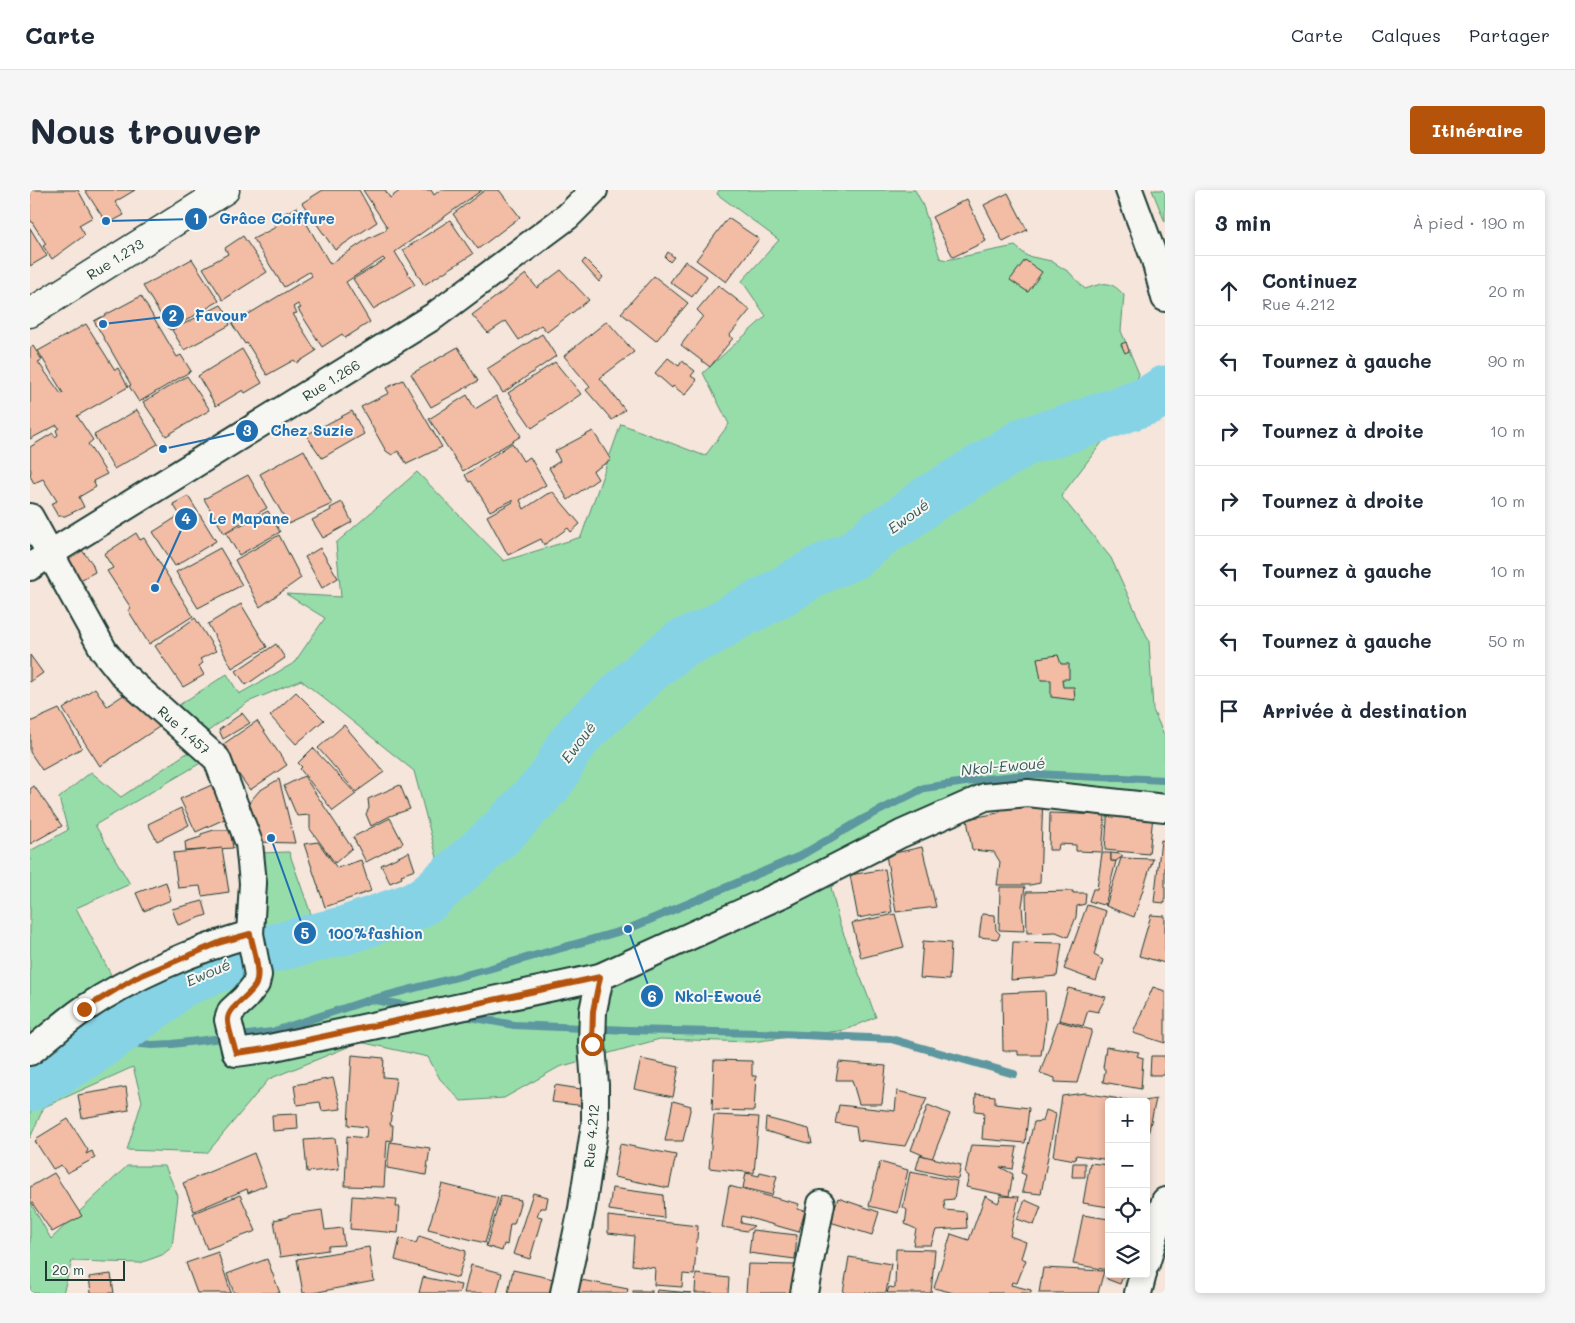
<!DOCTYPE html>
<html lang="fr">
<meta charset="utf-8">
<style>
:root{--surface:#fff;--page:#f6f6f7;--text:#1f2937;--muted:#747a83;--line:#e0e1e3;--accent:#b45309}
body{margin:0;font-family:Mali,sans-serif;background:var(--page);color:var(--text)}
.controls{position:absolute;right:15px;bottom:15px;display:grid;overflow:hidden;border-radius:5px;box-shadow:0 2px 8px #0003}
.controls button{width:45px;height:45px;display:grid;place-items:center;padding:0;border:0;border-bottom:1px solid var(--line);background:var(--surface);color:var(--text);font:25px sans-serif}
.scale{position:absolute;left:15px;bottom:12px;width:80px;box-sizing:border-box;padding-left:5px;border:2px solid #1f3d34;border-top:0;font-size:14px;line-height:18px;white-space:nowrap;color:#1f3d34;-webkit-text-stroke:4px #f6f6f2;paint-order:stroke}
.stop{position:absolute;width:15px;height:15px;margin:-11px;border:4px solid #b45309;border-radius:50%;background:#fff}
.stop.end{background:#b45309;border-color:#fff;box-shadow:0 1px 5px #0008}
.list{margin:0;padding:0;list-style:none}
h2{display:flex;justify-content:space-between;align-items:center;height:65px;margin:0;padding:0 20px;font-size:21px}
h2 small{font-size:16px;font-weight:400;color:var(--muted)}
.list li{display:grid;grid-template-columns:32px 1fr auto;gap:15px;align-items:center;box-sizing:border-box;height:70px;padding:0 20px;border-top:1px solid var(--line)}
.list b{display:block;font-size:19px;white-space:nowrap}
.list p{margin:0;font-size:16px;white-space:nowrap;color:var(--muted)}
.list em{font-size:16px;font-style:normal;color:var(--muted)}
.icon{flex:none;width:28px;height:28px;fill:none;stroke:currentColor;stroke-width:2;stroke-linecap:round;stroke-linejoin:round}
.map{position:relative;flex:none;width:1135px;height:1103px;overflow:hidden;border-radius:5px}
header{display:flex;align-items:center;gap:30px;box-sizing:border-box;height:70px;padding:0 25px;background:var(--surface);border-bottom:1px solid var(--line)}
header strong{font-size:24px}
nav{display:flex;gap:28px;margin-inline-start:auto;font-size:18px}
.intro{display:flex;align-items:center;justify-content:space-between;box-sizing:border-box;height:120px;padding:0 30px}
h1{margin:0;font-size:35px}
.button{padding:12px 22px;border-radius:5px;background:var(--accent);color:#fff;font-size:18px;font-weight:700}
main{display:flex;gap:30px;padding:0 30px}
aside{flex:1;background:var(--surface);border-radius:5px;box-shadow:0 2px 8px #0003}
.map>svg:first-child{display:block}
.green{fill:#97ddaa;stroke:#5b8d6f;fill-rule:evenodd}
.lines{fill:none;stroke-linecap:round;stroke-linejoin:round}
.stream{stroke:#5d979f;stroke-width:8}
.river{stroke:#86d3e6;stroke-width:49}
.building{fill:#f2bca5;stroke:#1f3d34}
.street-casing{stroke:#1f3d34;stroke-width:30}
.secondary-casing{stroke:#1f3d34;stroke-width:31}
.street{stroke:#f6f6f2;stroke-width:26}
.secondary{stroke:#f6f6f2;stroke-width:28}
.route{stroke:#b45309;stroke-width:6}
.labels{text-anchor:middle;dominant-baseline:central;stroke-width:4;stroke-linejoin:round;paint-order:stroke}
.street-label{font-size:14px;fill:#1f3d34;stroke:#f6f6f2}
.water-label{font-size:15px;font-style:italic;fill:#345b58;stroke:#f6f6f2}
.leader{fill:none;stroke:#1f6fb2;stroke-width:2}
.callout-dot{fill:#1f6fb2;stroke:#f6f6f2;stroke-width:2}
.mark-label{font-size:15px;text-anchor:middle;font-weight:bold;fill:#fff}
.callout-label{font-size:15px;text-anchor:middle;font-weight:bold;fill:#1f6fb2;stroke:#f6f6f2;stroke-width:4;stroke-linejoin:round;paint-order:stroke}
</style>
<header>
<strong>Carte</strong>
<nav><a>Carte</a><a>Calques</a><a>Partager</a></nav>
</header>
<div class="intro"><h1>Nous trouver</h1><a class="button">Itinéraire</a></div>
<main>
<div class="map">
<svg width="1135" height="1103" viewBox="0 0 1135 1103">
<rect width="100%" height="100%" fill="#f5e5db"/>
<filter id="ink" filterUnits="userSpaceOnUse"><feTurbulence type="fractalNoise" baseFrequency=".02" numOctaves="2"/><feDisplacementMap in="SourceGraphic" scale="10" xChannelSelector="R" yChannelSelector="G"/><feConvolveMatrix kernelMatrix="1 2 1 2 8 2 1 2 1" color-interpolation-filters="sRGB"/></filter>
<g filter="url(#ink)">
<g class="green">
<path d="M689 0H885L892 13 910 68 916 70 985 56 997 66 1021 71 1039 82 1055 99C1074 93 1079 89 1094 105L1091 141 1109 184 1099 217 1031 306 1081 368 1119 451 1123 520 1135 547V613L985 599 838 670 801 697 809 732 846 827 816 840 721 852 630 849 529 877 474 908 431 911 410 889 398 867 330 852 239 889 177 963 97 960 112 911 103 877 14 917 0 948V661L38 640 29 608 61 582 91 607 160 561 146 517 197 484 209 504 264 473 295 428 256 404 311 407 306 353 387 282 474 371 551 347 591 234 675 266 699 234 673 183 736 126 712 91 749 50 687 4ZM271 490 384 581 409 675 394 689 378 698 283 730 259 662 228 663 231 750 90 802 46 718 100 694 65 635 186 564 173 545 218 512Z"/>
<path d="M1122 0H1135V32Z"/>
<path d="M97 976H135L148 1006 142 1057 132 1065 110 1073 42 1071 33 1103H0V1012L21 1049Z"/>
</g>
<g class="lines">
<g class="stream">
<path d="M344 810 384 817"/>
<path d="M435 826 484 835 598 840 729 843 861 849 984 884"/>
<path d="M84 844 101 853 122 855 142 854 242 842 339 810 458 779 598 739 770 666 835 628 894 598 956 589 1005 584 1135 590"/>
</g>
<path class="river" d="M0 897 58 863 131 810 149 794 224 763 316 740 385 716 398 708 470 644 517 595 525 584 538 559 553 540 618 480 651 454 680 442 706 426 741 408 791 379 824 365 850 343 872 330 898 310 996 251 1043 237 1099 217 1119 210 1135 200"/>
</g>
<g class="building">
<path d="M0 0H48L63 27 49 35 55 45 22 69 13 56 16 54 0 29Z"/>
<path d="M55 0H105L85 12 94 25 77 34Z"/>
<path d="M293 0H329L347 32 305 60 272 13Z"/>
<path d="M333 0H355L360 8 371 0H401L404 5 410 0H452L365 62 385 95 343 119 323 89 355 70 353 68 316 92 340 132 315 148 312 144 292 157 268 119 271 118 268 114 263 117 267 123 263 124 286 161 267 173 264 170 237 185 217 153 215 154 202 134 282 86 279 82 254 97 223 49 246 37 241 30 267 17 300 74 339 48 356 40 357 37Z"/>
<path d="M455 0H469L490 27 448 59 423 24Z"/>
<path d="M978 3 997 40 973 52 954 15Z"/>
<path d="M937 9 956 51 923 67 902 27Z"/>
<path d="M698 28 729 49 696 92 666 70Z"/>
<path d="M420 30 443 64 394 95 373 60Z"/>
<path d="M0 38 17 66 0 76Z"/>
<path d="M213 46 237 82 193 110 173 78 198 64 195 58Z"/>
<path d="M638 62 644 67 640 72 635 67Z"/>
<path d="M162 69 189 111 140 140 113 96Z"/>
<path d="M555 69 573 87 569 92 552 73Z"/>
<path d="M995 70 1012 82 998 102 980 90Z"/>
<path d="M655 71 677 86 662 107 640 92Z"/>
<path d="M531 80 559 110 517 142 511 135 489 150 476 131 458 143 442 125 496 84 507 98Z"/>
<path d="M624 86 658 113 626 151 591 123Z"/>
<path d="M688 95 720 120 699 146 703 148 680 177 651 155 673 126 667 120Z"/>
<path d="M111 106 147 167 151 165 161 181 109 212 99 196 101 195 64 131Z"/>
<path d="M191 115 202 131 199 133 200 135 154 160 142 140Z"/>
<path d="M577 131 604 162 570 188 595 220 582 230 556 200 560 197 534 166Z"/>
<path d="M56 134 85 180 88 178 98 197 47 226 63 250 58 254 77 284 63 291 66 297 49 307 54 317 35 326H28L21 314 27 311 13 289 4 293 0 286 1 280 0 278V257L23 243 25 247 28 245 26 240 29 238 27 235 0 249V158L3 156 12 170 8 172 31 204 33 203 8 161Z"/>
<path d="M512 144 526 166 473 203 457 179Z"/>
<path d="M1096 152 1099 161 1095 163 1091 154Z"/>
<path d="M428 157 448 191 401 217 381 184Z"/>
<path d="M212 159 232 193 215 203 213 200 186 216 168 186Z"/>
<path d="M638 168 649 176 652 171 665 181 661 186 667 190 655 205 643 196 642 198 625 183Z"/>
<path d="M525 172 551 204 502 238 478 203Z"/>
<path d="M157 186 180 220 136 246 113 212Z"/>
<path d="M373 190 412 257 377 274 368 261 362 265 356 261 331 217 359 203 356 198Z"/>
<path d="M437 205 445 219 466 206 491 246 433 281 399 229Z"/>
<path d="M107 220 128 254 84 279 64 245Z"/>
<path d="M322 221 334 244 292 268 276 245Z"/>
<path d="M563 241 581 270 563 281 568 289 538 310 519 278 530 271 525 261Z"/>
<path d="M482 253 493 271 500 267 516 295 490 310 494 319 517 304 523 302 550 334 541 342 538 338 514 355 511 349 478 365 457 326 483 312V310L460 321 441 291 439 292 435 285Z"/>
<path d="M274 260 302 314 258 334 230 284Z"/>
<path d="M218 285 237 318 194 343 174 309Z"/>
<path d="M158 306 186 351 145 376 123 342 150 325 143 314Z"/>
<path d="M312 312 322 332 293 348 282 330 301 320 300 318Z"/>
<path d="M238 321 250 342 209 365 196 343Z"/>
<path d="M106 343 110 350 114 348 163 426 119 454 98 420 101 418 77 381 83 378 74 364Z"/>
<path d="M249 345 271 388 230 417 205 370Z"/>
<path d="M50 358 62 373 65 382 43 394 29 369Z"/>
<path d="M190 358 212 395 168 418 146 382Z"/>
<path d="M290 358 308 388 292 398 275 367Z"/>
<path d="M211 414 237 457 202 478 178 434Z"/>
<path d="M165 428 186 461 170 469 173 473 169 476 174 485 153 497 125 456Z"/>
<path d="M246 454 255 468 216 495 206 481Z"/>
<path d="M0 465 13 483 0 492Z"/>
<path d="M1028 465 1031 474H1039V489H1032L1033 497H1044L1045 510 1021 507V490H1011L1007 468Z"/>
<path d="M65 498 77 516 104 498 129 537 70 576 33 519Z"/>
<path d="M266 502 294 530 266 554 240 526Z"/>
<path d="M29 519 52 558 12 580 0 562V532Z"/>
<path d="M212 523 220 533 193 549 189 540Z"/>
<path d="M227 531 257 575 220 600 189 557Z"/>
<path d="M314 535 354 582 326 602 288 558Z"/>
<path d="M283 558 326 604 303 621 270 579 272 577 268 573Z"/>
<path d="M274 586 322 658 305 673 280 639V625L267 626 254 596Z"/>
<path d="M249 589 265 653 226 652 218 614 229 601Z"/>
<path d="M193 590 208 623 166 642 150 609Z"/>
<path d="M370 595 380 619 360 626 341 636 336 624 339 618 338 609Z"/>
<path d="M4 596 32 636 0 654V599Z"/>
<path d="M982 605H1013L1010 693 1000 695H967L970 672 964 662 942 660 937 629 968 623Z"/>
<path d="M1078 615 1123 626 1119 664 1075 660Z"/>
<path d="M151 618 159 635 127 651 118 634Z"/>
<path d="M1020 623 1075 625 1072 662 1046 661V655L1029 654 1028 660H1019Z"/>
<path d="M360 628 373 653 336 672 323 647Z"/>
<path d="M184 640H200L203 658 156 661 155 652 171 647V644Z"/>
<path d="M1131 650 1135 651V713L1124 712Z"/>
<path d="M288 652 307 678 331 670 341 701 295 717 274 654Z"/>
<path d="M892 657 906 717 866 722 856 665Z"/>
<path d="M192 658 199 702 172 706 170 696 148 698 143 663Z"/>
<path d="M379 662 385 680 371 685 372 688 360 693 351 675Z"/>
<path d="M1072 663H1081V671H1086L1076 711V716L1074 713 1073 715 1059 711 1063 699H1067Z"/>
<path d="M1081 663 1090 664 1093 666 1086 671H1081Z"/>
<path d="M1091 668 1123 669 1104 727 1076 716Z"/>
<path d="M855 679 862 722 828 728 820 685Z"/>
<path d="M136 692 141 710 114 721 106 703Z"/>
<path d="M970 697H995L992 716 994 741 969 740Z"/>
<path d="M1043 701V703H1056L1055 714 1047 716 1046 727 1038 747 1026 742 997 743 996 702Z"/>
<path d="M173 711 177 725 148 735 142 719Z"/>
<path d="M1057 715 1076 721 1064 765 1073 770 1066 791 1034 779Z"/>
<path d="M865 724 874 757 831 768 822 733Z"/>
<path d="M952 724 965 725 966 740 970 744 968 749 949 747Z"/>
<path d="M1121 725 1135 726V773L1109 766Z"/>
<path d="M893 751 921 753 919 790 890 788Z"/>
<path d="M983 752 1032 753 1027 786 981 790Z"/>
<path d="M1123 797 1135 801V853L1103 843Z"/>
<path d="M1038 798 1076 807 1068 822 1058 820 1053 836 1029 830Z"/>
<path d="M1015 801 1016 831 1011 865H988V861H973L972 803Z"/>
<path d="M1028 831 1062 840 1047 893 1025 892V888L1010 883Z"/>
<path d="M1076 857 1109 862 1107 866 1113 868 1111 899 1073 892 1075 881V879L1073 878Z"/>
<path d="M322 865 354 868 353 887 366 888 360 935H363L362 951 357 950 354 997 315 996 317 946 336 948 337 937 318 935Z"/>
<path d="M1121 866H1135V885H1120Z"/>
<path d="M611 869 649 877 643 907 604 899Z"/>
<path d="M684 870 722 871V886H726L724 921 682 920Z"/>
<path d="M809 872 856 876 852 914H829L822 890H806Z"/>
<path d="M303 888 311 919 292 921 290 912 267 915 264 895Z"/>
<path d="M525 895 557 900 555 916 522 912Z"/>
<path d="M96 897 99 920 52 928 48 905Z"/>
<path d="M867 901 897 908 875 956 828 950 826 937 805 933 809 915 865 921Z"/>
<path d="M1055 903 1107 912H1079V970L1046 965 1045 970 1023 966 1032 906Z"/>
<path d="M946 904 965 906V914L999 918 995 953 952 949 954 922 945 921Z"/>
<path d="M1126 909 1118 945 1116 960V912H1109Z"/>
<path d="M643 911 661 916 653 951H635Z"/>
<path d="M898 915 920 924 902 969 881 960Z"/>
<path d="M1016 920 1026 924 1011 1004 992 1002 996 985 991 983 1004 932 1013 931Z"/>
<path d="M267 924 268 939 243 941 242 925Z"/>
<path d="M684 925 729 927 724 983 679 978Z"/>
<path d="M736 928 779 939 782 954 735 941Z"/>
<path d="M38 929 58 960 56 964 62 961 65 968 37 983 31 975 23 979 5 951 8 949 7 948Z"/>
<path d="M305 948 309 979 277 982 274 950Z"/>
<path d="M360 952 400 958 396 985 357 978Z"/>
<path d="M590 954 646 965 639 998 584 987Z"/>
<path d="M941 955 987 957 983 979 970 977 983 984 979 1006 936 997 939 986 935 983Z"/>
<path d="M224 963 236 995 218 1003 217 999 164 1021 153 993Z"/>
<path d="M890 965 931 975 928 989 886 979Z"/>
<path d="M850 972 878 980 868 1023 839 1016Z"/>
<path d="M1043 973H1055V987H1042Z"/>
<path d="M1060 973 1079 975V1017L1053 1013Z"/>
<path d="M730 982 747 986 742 1005 713 998 716 983 729 986Z"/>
<path d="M880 982 927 991 924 1009 914 1010 915 1020 936 1022 937 1038 906 1040 901 1055H883L886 1039 875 1034 877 1020 873 1017Z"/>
<path d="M24 983 52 1026 22 1042 0 1010V997Z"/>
<path d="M412 994 468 1008 455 1053 398 1039Z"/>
<path d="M699 996 769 1014 767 1019 775 1021 769 1042 712 1026 711 1033 724 1036 717 1041 692 1037Z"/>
<path d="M582 998 633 1005 634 1028 579 1020Z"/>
<path d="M503 1003 518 1007 516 1018H510L507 1026 512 1027 500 1069 483 1064Z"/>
<path d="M210 1005 226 1041 177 1059 163 1023Z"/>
<path d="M322 1006 367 1009 366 1017H370L368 1043 320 1039Z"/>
<path d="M471 1006 491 1010 484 1034H480L477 1055 474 1054 472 1061 456 1056Z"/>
<path d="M955 1006 968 1013 971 1006 989 1007 980 1046 996 1052 991 1068 996 1070 987 1093 982 1092 981 1095 1001 1100V1103H924L904 1098 921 1044 939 1050Z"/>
<path d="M808 1008 849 1022 842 1045 800 1032Z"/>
<path d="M995 1010 1011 1017 1004 1035 987 1029Z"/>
<path d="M292 1020 295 1040 312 1038 314 1055 298 1056V1060L250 1067 244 1030 258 1027V1025Z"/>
<path d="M1053 1025 1079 1029V1084H1094L1090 1094 1077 1089 1078 1080 1043 1074Z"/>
<path d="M578 1026 668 1036 664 1085 653 1084 652 1097 624 1095 625 1078 602 1075 604 1046 578 1043Z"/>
<path d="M722 1040 767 1045 765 1069 719 1063Z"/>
<path d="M389 1046 436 1061 428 1088 365 1070 370 1048 386 1053Z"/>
<path d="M339 1057 344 1091 283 1103H273L267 1069Z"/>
<path d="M866 1059 905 1060 901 1103H857L859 1097 865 1098Z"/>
<path d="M188 1062 201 1103H167L156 1073Z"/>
<path d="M819 1067 861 1074 856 1103H813Z"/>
<path d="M237 1069 250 1103H204L197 1084Z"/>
<path d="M718 1074 765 1075 764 1103H716Z"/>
<path d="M441 1075 472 1083 467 1103H434Z"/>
<path d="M1013 1078 1074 1081 1068 1103H1009Z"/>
<path d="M483 1080 528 1090 525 1103H478Z"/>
<path d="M81 1084 84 1103H61L59 1087Z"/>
<path d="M666 1084 699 1088 698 1103H665Z"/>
<path d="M393 1087 431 1095 429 1103H389Z"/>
<path d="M546 1089 598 1099 597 1103H543Z"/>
<path d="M627 1100 661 1103H626Z"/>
<rect x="603" y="1101" width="19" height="2"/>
</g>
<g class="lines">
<g class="street-casing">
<g id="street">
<path d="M1099 0 1125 70 1135 108"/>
<path d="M0 327 74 461 94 486 187 569 219 653 223 693 220 744 228 785 226 794 215 808 201 821 198 830 206 863 235 859 570 787 759 701 871 644 955 607 998 603 1135 618"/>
<path d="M0 377 21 363 404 126 538 26 564 0"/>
<path d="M0 862C18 848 35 832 54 819 103 786 164 760 220 744"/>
<path d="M1116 1074 1135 1011"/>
<path d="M534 1103 552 1019 565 934V895L562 854 563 821 570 787"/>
<path d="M774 1103 791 1014"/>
<path d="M1108 1103 1113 1084"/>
</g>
</g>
<g class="secondary-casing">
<path id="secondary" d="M0 123 195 0"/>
</g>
<use href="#street" class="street"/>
<use href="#secondary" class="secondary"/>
</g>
</g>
<g class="lines" filter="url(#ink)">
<path class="route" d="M54 819 105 788 191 752 220 744C223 756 231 782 226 794 221 806 199 816 198 829 197 835 204 856 206 863L235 859 570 787 563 821 562 854"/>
</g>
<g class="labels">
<g class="street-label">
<text transform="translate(85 69) rotate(-32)">Rue 1.273</text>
<text transform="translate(301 190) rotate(-32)">Rue 1.266</text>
<text transform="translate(154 540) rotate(42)">Rue 1.457</text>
<text transform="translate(561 946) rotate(-85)">Rue 4.212</text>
</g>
<g class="water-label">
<text transform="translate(878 326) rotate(-36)">Ewoué</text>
<text transform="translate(548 552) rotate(-53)">Ewoué</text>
<text transform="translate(973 576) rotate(-5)">Nkol-Ewoué</text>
<text transform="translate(178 782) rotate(-23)">Ewoué</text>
</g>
</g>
<path class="leader" d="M76 31L166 29M73 134L143 126M133 259L217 241M125 398L156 329M241 648L275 743M598 739L622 806"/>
<g class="callout-dot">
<circle cx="76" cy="31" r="5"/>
<circle cx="73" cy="134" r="5"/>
<circle cx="133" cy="259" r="5"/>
<circle cx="125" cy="398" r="5"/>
<circle cx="241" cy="648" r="5"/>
<circle cx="598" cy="739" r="5"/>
<circle cx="166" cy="29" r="12"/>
<circle cx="143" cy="126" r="12"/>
<circle cx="217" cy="241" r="12"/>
<circle cx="156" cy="329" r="12"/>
<circle cx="275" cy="743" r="12"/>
<circle cx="622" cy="806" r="12"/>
</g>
<g class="mark-label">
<text x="166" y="34">1</text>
<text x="143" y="131">2</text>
<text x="217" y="246">3</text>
<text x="156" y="334">4</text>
<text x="275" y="749">5</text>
<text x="622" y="812">6</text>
</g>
<g class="callout-label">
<text x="247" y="34">Grâce Coiffure</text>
<text x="191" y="131">Favour</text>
<text x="282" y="246">Chez Suzie</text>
<text x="219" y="334">Le Mapane</text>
<text x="345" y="749">100%fashion</text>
<text x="688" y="812">Nkol-Ewoué</text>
</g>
</svg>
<div class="controls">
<button>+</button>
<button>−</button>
<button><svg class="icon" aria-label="locate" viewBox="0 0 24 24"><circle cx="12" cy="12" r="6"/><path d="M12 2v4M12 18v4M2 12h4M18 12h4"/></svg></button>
<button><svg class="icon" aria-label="layers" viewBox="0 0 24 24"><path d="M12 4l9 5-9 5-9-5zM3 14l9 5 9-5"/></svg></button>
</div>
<div class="scale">20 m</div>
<div class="stop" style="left:562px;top:854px"></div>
<div class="stop end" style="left:54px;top:819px"></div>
</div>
<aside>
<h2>3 min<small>À pied · 190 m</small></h2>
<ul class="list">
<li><svg class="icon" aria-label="ahead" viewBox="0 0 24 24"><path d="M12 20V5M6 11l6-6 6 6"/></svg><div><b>Continuez</b><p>Rue 4.212</p></div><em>20 m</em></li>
<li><svg class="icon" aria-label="left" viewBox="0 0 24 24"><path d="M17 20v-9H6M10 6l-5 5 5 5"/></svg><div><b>Tournez à gauche</b></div><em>90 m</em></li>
<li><svg class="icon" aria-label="right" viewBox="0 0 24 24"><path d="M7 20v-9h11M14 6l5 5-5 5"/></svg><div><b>Tournez à droite</b></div><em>10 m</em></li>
<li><svg class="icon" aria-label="right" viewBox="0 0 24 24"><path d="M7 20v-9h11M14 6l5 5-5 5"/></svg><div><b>Tournez à droite</b></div><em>10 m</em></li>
<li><svg class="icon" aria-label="left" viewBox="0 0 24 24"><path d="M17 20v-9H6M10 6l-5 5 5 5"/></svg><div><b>Tournez à gauche</b></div><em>10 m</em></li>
<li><svg class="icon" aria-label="left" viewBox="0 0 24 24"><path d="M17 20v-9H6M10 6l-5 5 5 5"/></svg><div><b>Tournez à gauche</b></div><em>50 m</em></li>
<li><svg class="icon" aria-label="arrive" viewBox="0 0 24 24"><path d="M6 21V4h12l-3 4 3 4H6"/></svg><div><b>Arrivée à destination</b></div></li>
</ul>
</aside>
</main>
